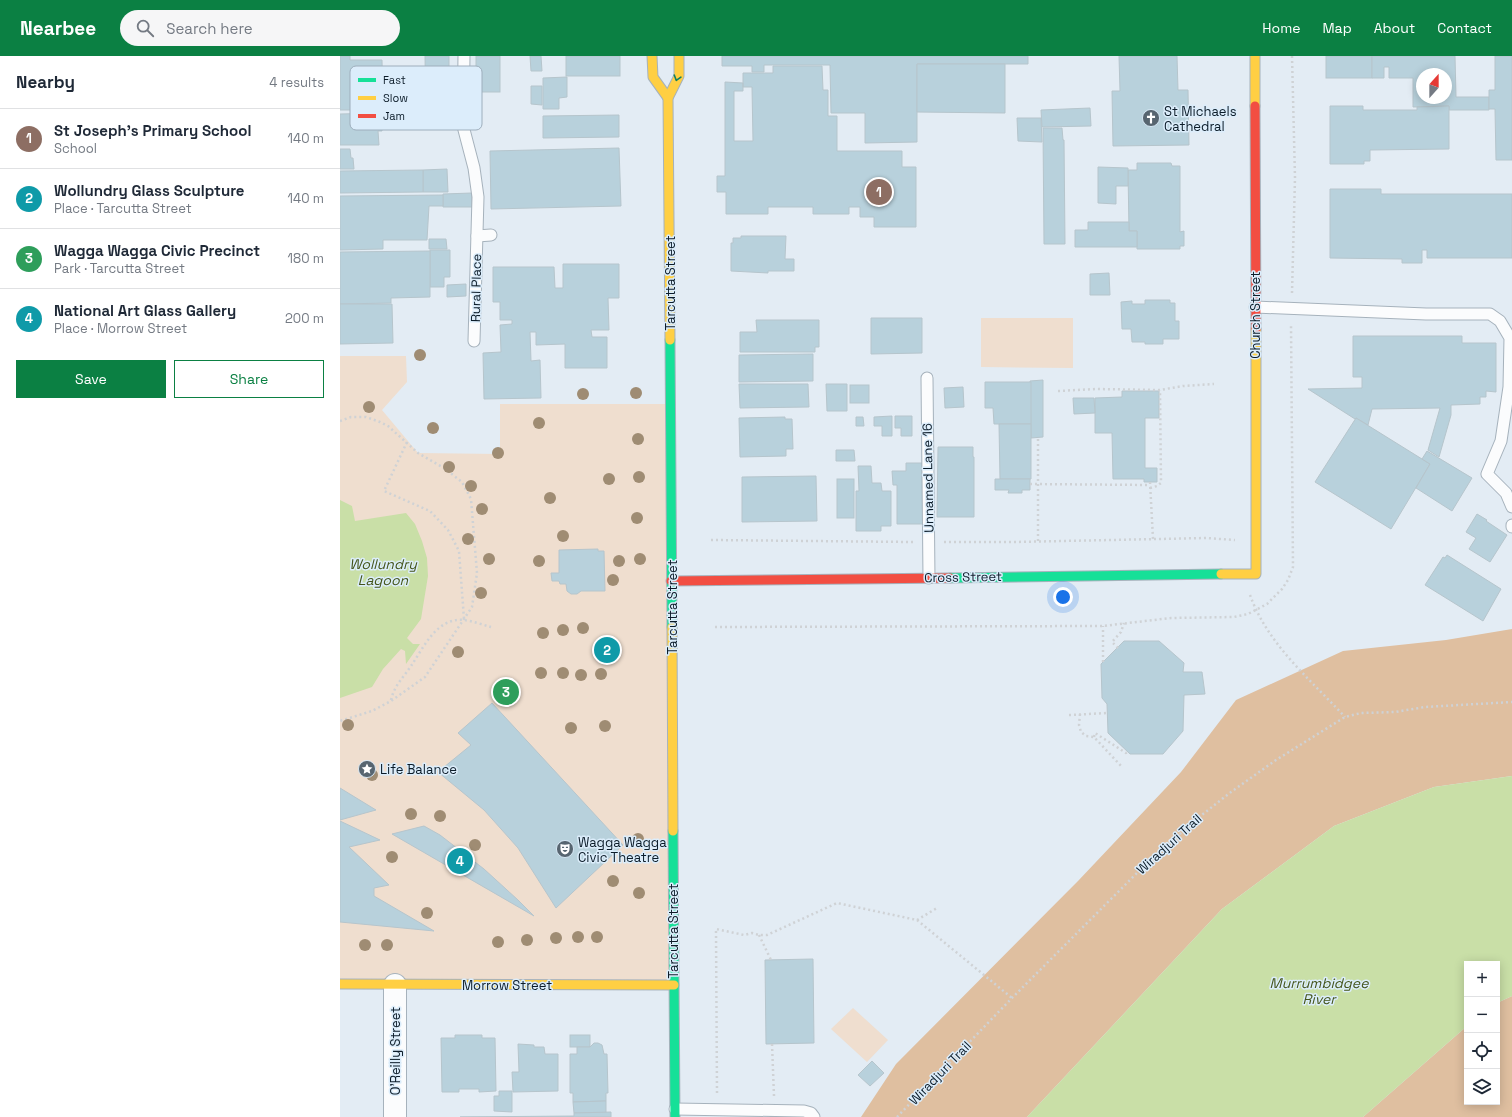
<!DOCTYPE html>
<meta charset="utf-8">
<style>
:root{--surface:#fff;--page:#f6f6f7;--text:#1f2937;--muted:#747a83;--line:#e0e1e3;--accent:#0b8043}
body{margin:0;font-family:"Space Grotesk",sans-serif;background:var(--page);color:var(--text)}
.controls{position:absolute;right:12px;bottom:12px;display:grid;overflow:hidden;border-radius:0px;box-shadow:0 2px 10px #0003}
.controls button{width:36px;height:36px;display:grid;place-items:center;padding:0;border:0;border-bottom:1px solid var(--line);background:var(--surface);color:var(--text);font:20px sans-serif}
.compass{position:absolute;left:1076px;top:12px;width:36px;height:36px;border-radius:50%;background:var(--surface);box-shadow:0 2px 10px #0003;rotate:21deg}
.you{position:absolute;left:723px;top:541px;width:14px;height:14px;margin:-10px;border:3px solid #fff;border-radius:50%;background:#1a73e8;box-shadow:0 0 0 6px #1a73e833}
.badge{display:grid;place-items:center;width:26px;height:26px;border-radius:50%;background:var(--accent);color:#fff;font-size:13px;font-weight:700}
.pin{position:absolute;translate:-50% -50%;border:2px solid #fff;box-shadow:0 1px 4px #0006}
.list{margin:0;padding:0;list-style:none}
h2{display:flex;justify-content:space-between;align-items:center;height:52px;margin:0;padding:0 16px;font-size:17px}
h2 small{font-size:13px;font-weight:400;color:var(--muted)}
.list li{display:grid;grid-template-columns:26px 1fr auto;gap:12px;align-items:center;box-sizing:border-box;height:60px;padding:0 16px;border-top:1px solid var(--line)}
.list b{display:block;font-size:15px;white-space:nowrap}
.list p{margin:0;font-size:13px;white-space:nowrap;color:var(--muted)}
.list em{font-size:13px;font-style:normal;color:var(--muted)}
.actions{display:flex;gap:8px;padding:12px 16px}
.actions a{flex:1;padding:9px 0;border:1px solid var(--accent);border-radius:0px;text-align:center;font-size:14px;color:var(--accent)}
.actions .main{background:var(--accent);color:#fff}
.icon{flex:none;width:22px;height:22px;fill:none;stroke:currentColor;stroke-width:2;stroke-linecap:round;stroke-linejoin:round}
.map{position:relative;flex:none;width:1172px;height:1061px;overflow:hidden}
header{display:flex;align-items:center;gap:24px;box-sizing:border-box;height:56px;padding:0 20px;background:var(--accent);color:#fff}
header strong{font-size:19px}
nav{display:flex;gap:22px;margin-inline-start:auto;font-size:14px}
.search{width:280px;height:36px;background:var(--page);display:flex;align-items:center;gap:10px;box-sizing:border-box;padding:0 14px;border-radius:22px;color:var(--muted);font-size:15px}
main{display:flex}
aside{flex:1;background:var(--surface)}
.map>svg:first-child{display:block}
.green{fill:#efdecf}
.forest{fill:#dfbfa0}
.water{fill:#c9dfa7}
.building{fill:#b8d1dc;stroke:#b6c5cc;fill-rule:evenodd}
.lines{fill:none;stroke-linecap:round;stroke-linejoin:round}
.lane-casing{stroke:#a6b2bc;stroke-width:13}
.street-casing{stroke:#a6b2bc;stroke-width:24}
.fast-casing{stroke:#a6b2bc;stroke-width:11}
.slow-casing{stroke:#a6b2bc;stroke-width:11}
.jam-casing{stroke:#a6b2bc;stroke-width:11}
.path{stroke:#cfd2d5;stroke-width:2.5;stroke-dasharray:2 3;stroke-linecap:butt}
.lane{stroke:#fbfcfd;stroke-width:11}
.street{stroke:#fbfcfd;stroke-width:22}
.fast{stroke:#16e098;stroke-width:9}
.slow{stroke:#ffcf43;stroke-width:9}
.jam{stroke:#f24e42;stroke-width:9}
.tree{fill:#9f8c73}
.oneway{stroke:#117e60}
.labels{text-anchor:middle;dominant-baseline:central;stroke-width:3;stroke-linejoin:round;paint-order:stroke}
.poi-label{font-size:13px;fill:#0c1c29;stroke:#dcedfb;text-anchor:start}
.street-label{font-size:13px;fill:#0c1c29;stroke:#dcedfb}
.water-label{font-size:14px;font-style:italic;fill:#44551a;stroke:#dcedfb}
.key{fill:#dcedfb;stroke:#9eaebc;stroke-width:1}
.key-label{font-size:11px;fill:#0c1c29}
</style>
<header>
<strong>Nearbee</strong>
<div class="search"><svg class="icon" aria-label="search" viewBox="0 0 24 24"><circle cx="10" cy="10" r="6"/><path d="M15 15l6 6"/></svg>Search here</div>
<nav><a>Home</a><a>Map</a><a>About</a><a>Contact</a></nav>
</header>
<main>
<aside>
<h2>Nearby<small>4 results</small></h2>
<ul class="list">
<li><span class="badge" style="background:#8d6e63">1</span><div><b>St Joseph's Primary School</b><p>School</p></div><em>140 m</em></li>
<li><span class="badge" style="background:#0f9aa8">2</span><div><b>Wollundry Glass Sculpture</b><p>Place · Tarcutta Street</p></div><em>140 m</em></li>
<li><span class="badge" style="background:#2e9e5b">3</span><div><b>Wagga Wagga Civic Precinct</b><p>Park · Tarcutta Street</p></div><em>180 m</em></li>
<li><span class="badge" style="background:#0f9aa8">4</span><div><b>National Art Glass Gallery</b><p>Place · Morrow Street</p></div><em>200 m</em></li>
</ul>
<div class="actions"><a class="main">Save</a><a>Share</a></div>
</aside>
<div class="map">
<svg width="1172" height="1061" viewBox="0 0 1172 1061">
<rect width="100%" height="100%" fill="#e3ecf4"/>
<g class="green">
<path d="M641 262H733V312L641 311Z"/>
<path d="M0 300H66L67 326 42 354 78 397 160 398V348H331L334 929 0 928Z"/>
<path d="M513 952 548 984 527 1006 491 973Z"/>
</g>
<g class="forest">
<path d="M1172 573V720L1094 731 994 770 882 853 687 1061H521L556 1008 738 825 841 716 896 644 1003 595 1106 584Z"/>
<path d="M1172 940V1061H1023L1127 970V1046H1157V947Z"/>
</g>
<g class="water">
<path d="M0 444 12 450 15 465 66 457 75 468 82 485 87 502 88 520 81 563 67 582 73 588H80L66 608 65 595 61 593 43 613 32 631 0 642Z"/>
<path d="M1172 720V940L1157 947V908H1127V970L1023 1061H687L882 853 994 770 1094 731Z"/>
</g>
<g class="building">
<path d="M0 0H10V4H42L43 54H0Z"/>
<path d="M85 0H109V68H86Z"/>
<rect x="136" y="0" width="24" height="36"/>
<path d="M190 0H201L202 15H191Z"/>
<rect x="226" y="0" width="54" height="20"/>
<path d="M382 0H688V8H577V86L525 87V57H491L490 9H424V16H412V10H382Z"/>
<path d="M779 0H837L838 34H848L849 89 773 90 772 35H780Z"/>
<rect x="986" y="0" width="46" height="22"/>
<path d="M1032 0H1115L1116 41H1149V54H1109V50L1073 51V22H1049V11H1044V22H1032ZM1082 18H1106V42H1082Z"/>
<path d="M1155 0H1172V104H1156L1155 53H1149V34H1155Z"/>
<path d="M577 8H665V57L577 56Z"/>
<path d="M433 10H482L483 34H488V60H497V95H562V111H576V171H534V161H520V151H509V158H473V151H428V158H386V136H377V120H385V26L403 27V35H394V85H413L412 31H403V17H433Z"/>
<path d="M227 21V41L219 42V53H203V22Z"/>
<path d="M191 30H202V49L191 48Z"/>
<path d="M990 50H1023V54H1077V51L1109 50V93L1030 94V105H1024V108H990Z"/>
<path d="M750 52 751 70 702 71 701 54Z"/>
<path d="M42 57V75H38L39 89H0V58Z"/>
<path d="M279 59V81L203 82V60Z"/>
<path d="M677 62H701L702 86 678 85Z"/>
<path d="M703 72H722L723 84H724L725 188H704Z"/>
<path d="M279 92 281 150 151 153 150 95Z"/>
<path d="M0 93H10L11 102H13L14 113H0Z"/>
<path d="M797 107H831L832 110H840V176L844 175V190H840V193H797V175H789L788 114H797Z"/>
<path d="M758 111 788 112V130H776V148L758 147Z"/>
<path d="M107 113 108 136H83V114Z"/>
<path d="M83 114V136L0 137V115Z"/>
<path d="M990 133H1041V138H1172V202H1087V194H1082V207H1062V203L990 202Z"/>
<path d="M132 137V151H103V138Z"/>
<path d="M103 139V150H89L87 184H43V193L0 194V140Z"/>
<path d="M748 166H789V175H797V191H735V174H748Z"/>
<path d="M401 180H446L445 203H454V215H428V217L391 215V187H393V182H401Z"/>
<path d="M89 183H106L107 193H89Z"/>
<path d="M90 194H110V221H104V231H90Z"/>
<path d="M90 195V241L51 242V247L0 248V196Z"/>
<path d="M223 208H279V242H268L269 274H251L252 281H267V312H225V288L196 289V276H190L191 305 200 304 201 342 144 343 143 297 161 296 160 269 172 268V264H160V246H153V211H214L215 232H223Z"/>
<path d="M769 217 770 239H750V218Z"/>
<path d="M126 228V240L107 241V229Z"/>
<path d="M805 244H830V247H835V265H839V283H823V288H805V286H792L791 273H782L781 246 792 245V248H805Z"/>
<path d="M0 248H52L53 287 0 288Z"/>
<path d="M531 262H582V297L531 298Z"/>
<path d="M416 264H479V291H475V296H400V276H417Z"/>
<path d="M1013 280H1122V287H1156V336L1146 335V341H1140V348L1111 349V359L1099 401 1088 394 1100 352 1032 353 1028 369 1016 362 1015 363 968 333 1022 332V321H1013Z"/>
<path d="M473 298V325L399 326V299Z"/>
<path d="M703 324V381L691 382 690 325Z"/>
<path d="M645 326H691V368H654L653 352H645Z"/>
<path d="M399 328H468L469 351 400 352Z"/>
<path d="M486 328H507V355H487Z"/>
<rect x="510" y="329" width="19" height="18"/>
<path d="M623 331 624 351 605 352 604 332Z"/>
<path d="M782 335H819V362H805V412H817V426H804V423H773L772 377H755V342L782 341Z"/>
<path d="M733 342H754L755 357 734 358Z"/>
<path d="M552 360V380H542V370H534V361Z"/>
<path d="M555 360H572V380H561V372H555Z"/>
<path d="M445 361V363H452L453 393H446V400L400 401 399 362Z"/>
<path d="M516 361H523L524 370H516Z"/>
<path d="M1016 362 1090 408 1051 473 975 426Z"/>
<path d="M659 368H691V423H660Z"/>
<path d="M598 391H633V401H634V461H597Z"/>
<path d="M496 394H514L515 405H496Z"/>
<path d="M1087 395 1132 422 1112 455 1076 432 1090 408 1082 403Z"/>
<path d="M566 407H583L584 468H557V429H553L552 415H566Z"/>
<path d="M518 410H531L532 427H541L542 435H551V470H541V475H516V435H519Z"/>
<path d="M476 420 477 465 402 466V421Z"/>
<rect x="497" y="423" width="17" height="39"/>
<path d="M655 423H690V434H682V437H668L669 434H655Z"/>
<path d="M1137 458 1147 464 1146 465 1167 479 1150 506 1129 493 1136 482 1126 476Z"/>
<path d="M258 493V495H264L265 535H241L237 538H231L227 535 226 528H220L219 525H212L211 517H219V494Z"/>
<path d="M1107 499 1161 533 1143 565 1085 529 1103 501 1105 502Z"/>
<path d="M784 585H819L844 607 843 616H862L865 638 844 639 843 675 823 698H790L768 677 767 648 762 642 761 608Z"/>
<path d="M152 647 283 789 216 852 178 792 144 754 98 716 131 689 118 677Z"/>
<path d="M0 732 36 754 0 764Z"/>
<path d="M0 765 40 784 9 791 49 829 34 832V840L94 875 0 866Z"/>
<path d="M84 770 100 779 144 813 178 844 194 860 52 778Z"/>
<path d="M473 903 474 987 426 988 425 904Z"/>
<path d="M115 979H142V982H155L156 1035 139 1036V1033H119V1036H102L101 982H115Z"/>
<rect x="230" y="979" width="20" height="12"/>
<path d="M254 987H258L262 989 264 998H267L268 1037H266V1045L233 1046V1037H230V998H237V991H250Z"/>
<path d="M178 988 194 989V991H204L205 998H218V1035L173 1036 172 1016H179Z"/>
<path d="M532 1005 544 1017 530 1030 518 1019Z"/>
<path d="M159 1035H172V1056L154 1055V1040H159Z"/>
<path d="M266 1045V1057H234L233 1046Z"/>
<path d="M271 1056V1061H120L234 1060V1057Z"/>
</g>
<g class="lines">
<g class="lane-casing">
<g id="lane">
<path d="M124 0 123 70 134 112 138 141 134 285"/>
<path d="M137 180 151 179"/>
<path d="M915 251 1086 258H1150L1160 265 1170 282 1169 331 1161 385 1147 418 1166 437 1172 451"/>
<path d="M587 322 589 522"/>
<path d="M1172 471V469"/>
<path d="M335 1053 464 1055 471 1057 474 1061"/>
</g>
</g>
<g class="street-casing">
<path id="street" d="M55 1061V929"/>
</g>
<g class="fast-casing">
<g id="fast">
<path d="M330 284 332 571"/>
<path d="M610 522 881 518"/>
<path d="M333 775 335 1061"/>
</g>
</g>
<g class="slow-casing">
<g id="slow">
<path d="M312 0 313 21 328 42"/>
<path d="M915 0V50"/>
<path d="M330 284 328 42 339 20V0"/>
<path d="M881 518H916V273"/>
<path d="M332 571 333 775"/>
<path d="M0 928 334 929"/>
</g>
</g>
<g class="jam-casing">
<g id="jam">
<path d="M915 50 916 273"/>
<path d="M331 525 610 522"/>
</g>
</g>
<g class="path">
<path d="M952 237 955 122 952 0"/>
<path d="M718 335 756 333 820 334 843 330 874 328"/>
<path d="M0 365 11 361H26L40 366 48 370 78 397 104 412 122 426 131 443 137 517 132 551 85 621 51 645 32 655 0 665"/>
<path d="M67 386 44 435 90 455 108 474 119 495 124 563"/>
<path d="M810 426 813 483"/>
<path d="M690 428 810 429"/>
<path d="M810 432 817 430 821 427 820 334"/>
<path d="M371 484 573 486"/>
<path d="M698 485V382"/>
<path d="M604 486H675L866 482 895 484"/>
<path d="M910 539C928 589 970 623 1005 661"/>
<path d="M375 571 763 570 831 562 894 561 908 558 927 548 942 533 948 524 953 511 951 268"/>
<path d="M778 592 772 586 781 576 784 567"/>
<path d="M763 606V570"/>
<path d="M51 644C54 630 63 622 71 610 84 591 97 561 124 564 133 565 143 569 151 571"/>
<path d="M740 658 739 669 741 676 746 680 754 681 782 711"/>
<path d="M729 659 768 657"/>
<path d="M754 681 755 677 786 697 788 696"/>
<path d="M577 864 597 852"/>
<path d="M419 879 431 904"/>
<path d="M432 988 434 1040"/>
<path d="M377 1037 376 873 404 879 412 877 419 879H427L497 847 577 864 672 942"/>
<path d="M557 1061 672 942 806 808 858 762 891 736 936 704 1005 661 1021 657 1055 656 1085 651 1172 646"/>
</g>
<use href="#lane" class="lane"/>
<use href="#street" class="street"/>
<use href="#fast" class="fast"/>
<use href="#slow" class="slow"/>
<use href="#jam" class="jam"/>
</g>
<g class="tree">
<circle cx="80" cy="299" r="6"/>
<circle cx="296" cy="337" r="6"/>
<circle cx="243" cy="338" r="6"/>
<circle cx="29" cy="351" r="6"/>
<circle cx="199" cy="367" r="6"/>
<circle cx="93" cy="372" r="6"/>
<circle cx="298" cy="383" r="6"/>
<circle cx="158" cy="397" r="6"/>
<circle cx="109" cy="411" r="6"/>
<circle cx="299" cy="421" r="6"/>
<circle cx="269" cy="423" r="6"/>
<circle cx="131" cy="430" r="6"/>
<circle cx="210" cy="442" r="6"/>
<circle cx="142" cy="453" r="6"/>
<circle cx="297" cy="462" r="6"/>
<circle cx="223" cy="480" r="6"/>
<circle cx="128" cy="483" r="6"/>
<circle cx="149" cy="503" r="6"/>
<circle cx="300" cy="503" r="6"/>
<circle cx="199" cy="505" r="6"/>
<circle cx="279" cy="505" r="6"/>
<circle cx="273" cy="524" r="6"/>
<circle cx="141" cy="537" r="6"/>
<circle cx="243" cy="572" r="6"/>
<circle cx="223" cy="574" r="6"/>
<circle cx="203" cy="577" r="6"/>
<circle cx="118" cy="596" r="6"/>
<circle cx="201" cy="617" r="6"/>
<circle cx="223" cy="617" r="6"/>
<circle cx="261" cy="618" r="6"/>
<circle cx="241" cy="619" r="6"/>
<circle cx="8" cy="669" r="6"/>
<circle cx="265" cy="670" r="6"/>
<circle cx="231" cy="672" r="6"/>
<circle cx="32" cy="719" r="6"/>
<circle cx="71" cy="758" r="6"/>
<circle cx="100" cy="760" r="6"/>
<circle cx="298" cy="783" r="6"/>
<circle cx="135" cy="789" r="6"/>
<circle cx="52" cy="801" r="6"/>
<circle cx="273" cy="825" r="6"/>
<circle cx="299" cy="837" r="6"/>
<circle cx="87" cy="857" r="6"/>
<circle cx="238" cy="881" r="6"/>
<circle cx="257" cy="881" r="6"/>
<circle cx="216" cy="882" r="6"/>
<circle cx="187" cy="884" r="6"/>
<circle cx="158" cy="886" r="6"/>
<circle cx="25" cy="889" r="6"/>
<circle cx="47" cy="889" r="6"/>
</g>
<defs><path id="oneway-chevron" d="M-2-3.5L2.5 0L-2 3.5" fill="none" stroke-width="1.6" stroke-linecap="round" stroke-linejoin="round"/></defs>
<use class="oneway" href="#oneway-chevron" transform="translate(337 22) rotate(107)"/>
<defs>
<g id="church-disc" transform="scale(0.9)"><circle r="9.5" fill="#576570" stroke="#dcedfb"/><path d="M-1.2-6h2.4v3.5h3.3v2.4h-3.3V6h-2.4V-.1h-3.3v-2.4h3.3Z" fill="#fff"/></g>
<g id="sight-disc" transform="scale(0.9)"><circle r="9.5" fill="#576570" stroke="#dcedfb"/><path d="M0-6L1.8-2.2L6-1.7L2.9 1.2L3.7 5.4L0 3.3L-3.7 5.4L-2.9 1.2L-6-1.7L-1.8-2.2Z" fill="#fff"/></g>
<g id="theatre-disc" transform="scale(0.9)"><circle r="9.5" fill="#576570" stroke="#dcedfb"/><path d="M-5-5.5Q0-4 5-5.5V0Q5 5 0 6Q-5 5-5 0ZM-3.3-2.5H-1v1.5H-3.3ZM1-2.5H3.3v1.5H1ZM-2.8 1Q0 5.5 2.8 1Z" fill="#fff"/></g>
</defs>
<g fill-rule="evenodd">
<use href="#church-disc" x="811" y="62"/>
<use href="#sight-disc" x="27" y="713"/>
<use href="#theatre-disc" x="225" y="793"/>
</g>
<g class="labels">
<g class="poi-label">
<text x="824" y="55">St Michaels<tspan x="824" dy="15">Cathedral</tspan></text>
<text x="40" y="713">Life Balance</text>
<text x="238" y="786">Wagga Wagga<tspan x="238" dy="15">Civic Theatre</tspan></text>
</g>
<g class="street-label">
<text transform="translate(330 227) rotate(-90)">Tarcutta Street</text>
<text transform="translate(136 232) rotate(-89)">Rural Place</text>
<text transform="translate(915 259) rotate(-90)">Church Street</text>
<text transform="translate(588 422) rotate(-91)">Unnamed Lane 16</text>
<text transform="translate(623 521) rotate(-1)">Cross Street</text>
<text transform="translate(332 551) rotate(-90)">Tarcutta Street</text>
<text transform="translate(829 788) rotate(-42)">Wiradjuri Trail</text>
<text transform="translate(333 875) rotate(-90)">Tarcutta Street</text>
<text x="167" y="929">Morrow Street</text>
<text transform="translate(55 995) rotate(-90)">O'Reilly Street</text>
<text transform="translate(600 1017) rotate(-46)">Wiradjuri Trail</text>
</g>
<g class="water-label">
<text x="43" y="508">Wollundry<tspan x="43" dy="16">Lagoon</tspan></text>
<text x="979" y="927">Murrumbidgee<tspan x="979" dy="16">River</tspan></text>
</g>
</g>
<rect x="10" y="10" width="132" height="64" rx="6" class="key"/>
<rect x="18" y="22" width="18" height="4" fill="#16e098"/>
<rect x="18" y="40" width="18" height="4" fill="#ffcf43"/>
<rect x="18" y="58" width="18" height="4" fill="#f24e42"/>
<g class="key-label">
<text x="43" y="28">Fast</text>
<text x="43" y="46">Slow</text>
<text x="43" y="64">Jam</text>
</g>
</svg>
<div class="controls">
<button>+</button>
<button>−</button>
<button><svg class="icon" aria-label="locate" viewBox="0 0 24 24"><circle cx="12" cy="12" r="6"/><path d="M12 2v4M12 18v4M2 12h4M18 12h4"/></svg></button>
<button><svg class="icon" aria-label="layers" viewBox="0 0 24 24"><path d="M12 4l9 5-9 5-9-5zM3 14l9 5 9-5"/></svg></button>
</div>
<svg class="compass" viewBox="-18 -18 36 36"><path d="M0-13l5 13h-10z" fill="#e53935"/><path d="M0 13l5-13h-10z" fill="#747a83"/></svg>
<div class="you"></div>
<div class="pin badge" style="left:539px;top:136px;background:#8d6e63">1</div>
<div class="pin badge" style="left:267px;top:594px;background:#0f9aa8">2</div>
<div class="pin badge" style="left:166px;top:636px;background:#2e9e5b">3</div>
<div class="pin badge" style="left:120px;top:805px;background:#0f9aa8">4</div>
</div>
</main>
